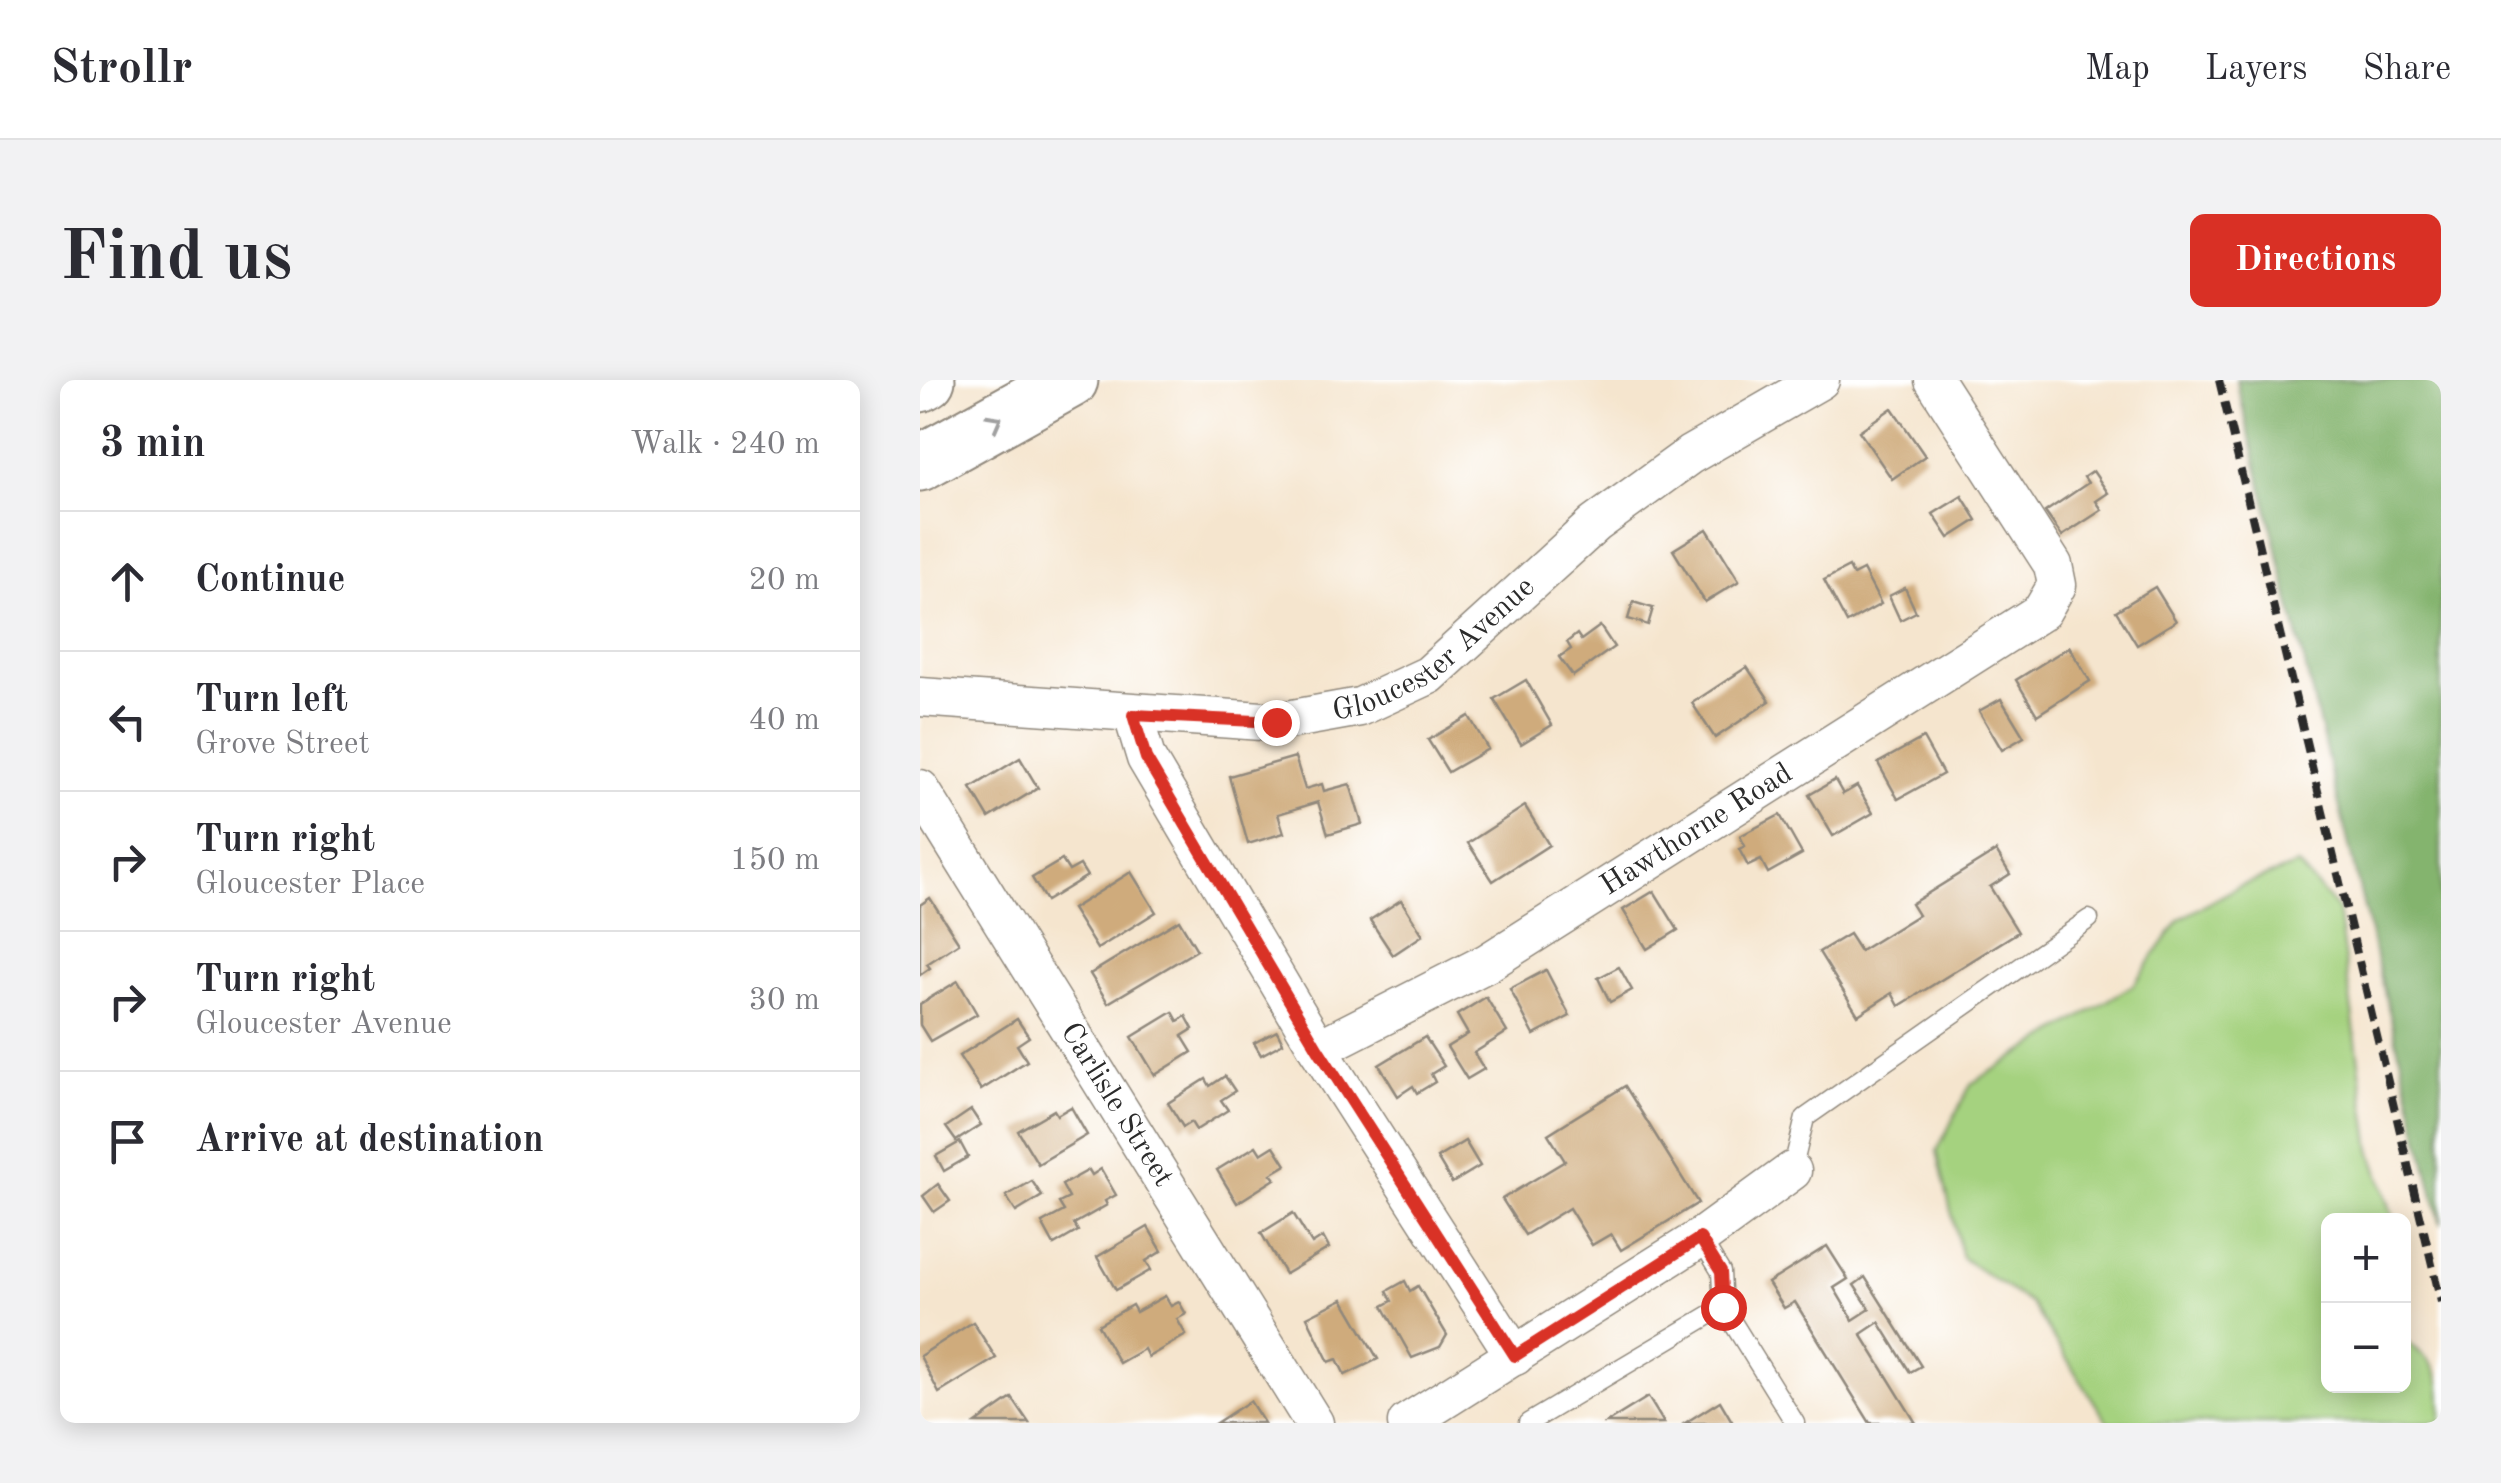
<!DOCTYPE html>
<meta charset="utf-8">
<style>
:root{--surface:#fff;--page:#f2f2f3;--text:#2b2b33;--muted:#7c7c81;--line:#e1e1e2;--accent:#d93025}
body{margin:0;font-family:"Old Standard TT",serif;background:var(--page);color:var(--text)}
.controls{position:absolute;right:30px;bottom:30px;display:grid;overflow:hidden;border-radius:15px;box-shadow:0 5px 25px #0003}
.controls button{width:90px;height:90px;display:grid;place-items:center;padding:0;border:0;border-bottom:2px solid var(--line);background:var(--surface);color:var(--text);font:50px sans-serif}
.stop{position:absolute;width:30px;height:30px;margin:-22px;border:8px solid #d93025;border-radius:50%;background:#fff}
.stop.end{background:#d93025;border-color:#fff;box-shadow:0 2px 10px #0008}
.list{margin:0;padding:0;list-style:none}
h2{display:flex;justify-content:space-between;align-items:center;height:130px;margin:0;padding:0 40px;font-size:42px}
h2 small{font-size:32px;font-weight:400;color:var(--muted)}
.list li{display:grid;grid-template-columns:65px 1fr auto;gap:30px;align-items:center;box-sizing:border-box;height:140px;padding:0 40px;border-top:2px solid var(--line)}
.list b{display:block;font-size:38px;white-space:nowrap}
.list p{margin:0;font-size:32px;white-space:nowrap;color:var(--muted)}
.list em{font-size:32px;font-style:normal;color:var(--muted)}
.icon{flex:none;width:55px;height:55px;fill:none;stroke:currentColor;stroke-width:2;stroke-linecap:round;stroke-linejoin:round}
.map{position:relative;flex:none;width:1521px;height:1043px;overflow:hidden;border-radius:15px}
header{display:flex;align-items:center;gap:60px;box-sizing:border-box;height:140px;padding:0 50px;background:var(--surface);border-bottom:2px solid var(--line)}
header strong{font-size:48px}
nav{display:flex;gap:55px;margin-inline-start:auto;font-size:35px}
.intro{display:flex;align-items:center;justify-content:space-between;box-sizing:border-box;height:240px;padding:0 60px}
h1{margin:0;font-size:70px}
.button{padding:25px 45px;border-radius:15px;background:var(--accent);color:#fff;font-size:35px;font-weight:700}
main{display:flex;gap:60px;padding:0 60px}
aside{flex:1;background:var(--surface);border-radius:15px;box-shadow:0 5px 25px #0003}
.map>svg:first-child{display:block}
.green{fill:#a5d27f;stroke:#687e55;stroke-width:2.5}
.forest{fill:#84b46e;stroke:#58704c;stroke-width:2.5}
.building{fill:#cfab7c}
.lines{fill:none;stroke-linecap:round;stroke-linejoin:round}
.service-casing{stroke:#90887c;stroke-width:21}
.minor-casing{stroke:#90887c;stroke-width:41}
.trunk-casing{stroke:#90887c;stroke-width:59}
.service{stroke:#fff;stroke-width:18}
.minor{stroke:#fff;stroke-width:38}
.trunk{stroke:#fff;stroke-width:55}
.rail{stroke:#2b2b2b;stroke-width:8;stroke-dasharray:15 8;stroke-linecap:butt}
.oneway{stroke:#a0a0a0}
.route{stroke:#d93025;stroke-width:12}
.labels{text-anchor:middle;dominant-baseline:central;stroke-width:9;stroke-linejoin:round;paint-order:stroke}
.street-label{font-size:30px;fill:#2b2b2b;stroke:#fff}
</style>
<header>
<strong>Strollr</strong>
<nav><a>Map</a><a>Layers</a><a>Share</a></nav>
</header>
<div class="intro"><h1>Find us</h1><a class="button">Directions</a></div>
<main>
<aside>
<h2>3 min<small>Walk · 240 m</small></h2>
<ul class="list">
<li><svg class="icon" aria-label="ahead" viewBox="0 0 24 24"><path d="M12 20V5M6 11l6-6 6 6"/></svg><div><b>Continue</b></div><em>20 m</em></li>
<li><svg class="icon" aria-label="left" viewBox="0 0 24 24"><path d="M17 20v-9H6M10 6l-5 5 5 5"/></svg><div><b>Turn left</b><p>Grove Street</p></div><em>40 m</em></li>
<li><svg class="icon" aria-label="right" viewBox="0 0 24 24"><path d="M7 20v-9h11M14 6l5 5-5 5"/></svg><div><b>Turn right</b><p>Gloucester Place</p></div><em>150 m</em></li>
<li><svg class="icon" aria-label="right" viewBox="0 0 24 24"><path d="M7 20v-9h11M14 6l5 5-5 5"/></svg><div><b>Turn right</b><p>Gloucester Avenue</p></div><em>30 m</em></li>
<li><svg class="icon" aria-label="arrive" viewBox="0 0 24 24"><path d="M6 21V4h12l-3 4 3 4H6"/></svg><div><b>Arrive at destination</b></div></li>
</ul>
</aside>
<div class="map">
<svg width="1521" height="1043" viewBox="0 0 1521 1043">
<rect width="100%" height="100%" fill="#fff"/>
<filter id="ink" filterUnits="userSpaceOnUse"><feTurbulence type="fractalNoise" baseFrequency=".01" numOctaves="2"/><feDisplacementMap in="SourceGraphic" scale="20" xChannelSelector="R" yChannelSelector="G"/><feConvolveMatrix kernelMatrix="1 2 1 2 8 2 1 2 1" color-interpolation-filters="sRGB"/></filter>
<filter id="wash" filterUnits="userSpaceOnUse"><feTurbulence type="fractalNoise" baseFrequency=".0048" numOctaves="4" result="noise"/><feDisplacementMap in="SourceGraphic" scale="40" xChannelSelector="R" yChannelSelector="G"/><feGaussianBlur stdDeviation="2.25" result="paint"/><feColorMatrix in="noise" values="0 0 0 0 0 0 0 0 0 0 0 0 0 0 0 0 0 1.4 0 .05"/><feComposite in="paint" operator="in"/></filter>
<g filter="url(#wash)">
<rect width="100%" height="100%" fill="#f5e5ce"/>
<path class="green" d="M1378 485 1418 530 1451 770 1474 840 1408 841V1006H1484V960C1521 986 1521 995 1521 1043H1188L1111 924 1042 878 1017 771 1051 704 1213 605 1260 539 1320 506Z"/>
<path class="forest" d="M1316 0H1521V845Z"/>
<g id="blocks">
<g class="building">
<path d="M972 28 1005 76 972 99 939 51Z"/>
<path d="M1173 91 1188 113 1176 121 1182 130 1142 156 1125 132 1168 103 1164 97Z"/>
<path d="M1042 116 1057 140 1029 158 1013 134Z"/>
<path d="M787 149 819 201 785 222 753 170Z"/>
<path d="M929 187 933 195 943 190 961 224 927 243 904 200Z"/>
<path d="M1235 207 1256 241 1217 265 1196 231Z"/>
<path d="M985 208 996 232 980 240 969 216Z"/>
<path d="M713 222 733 228 728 245 708 239Z"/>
<path d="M680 246 694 267 653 296 639 277 651 269 647 262 657 254 661 260Z"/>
<path d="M1149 267 1170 301 1117 335 1096 300Z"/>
<path d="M827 287 850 321 795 358 772 323Z"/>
<path d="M606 300 632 345 601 364 574 319Z"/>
<path d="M1081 319 1104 357 1082 370 1059 331Z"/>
<path d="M549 336 568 369 528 392 508 360Z"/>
<path d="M1003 358 1023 394 978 419 958 383Z"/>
<path d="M375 377 385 409 402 404 404 411 430 404 442 444 408 454 398 422 358 434 364 453 328 464 309 396Z"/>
<path d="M100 378 118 408 69 438 51 408Z"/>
<path d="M915 400 923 414 937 406 953 433 913 456 889 415Z"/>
<path d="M605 426 629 465 573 501 548 463Z"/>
<path d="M860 435 882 474 848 493 841 480 828 486 819 469 825 466 820 456Z"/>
<path d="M1076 471 1090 494 1070 507 1098 552 979 626 972 613 938 635 899 572 929 554 940 571 998 535 991 524Z"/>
<path d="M142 480 149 491 160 485 167 496 126 521 112 498Z"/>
<path d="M211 492 236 532 177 569 152 529Z"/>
<path d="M734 511 758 550 727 569 703 530Z"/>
<path d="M10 518 39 563 7 584 10 588 0 595V525Z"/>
<path d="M481 520 503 555 473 575 450 540Z"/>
<path d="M259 540 277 570 188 623 170 594Z"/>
<path d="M699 587 712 610 690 622 678 598Z"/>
<path d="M626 590 650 636 614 655 590 609Z"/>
<path d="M38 601 57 634 10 661 0 645V624Z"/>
<path d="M566 617 587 652 554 673 564 689 547 699 527 667 548 654 537 635Z"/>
<path d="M253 632 258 641 266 636 273 649 262 656 272 672 235 695 212 657Z"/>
<path d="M97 639 109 657 97 665 107 681 61 710 39 676Z"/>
<path d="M357 651 363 663 341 675 334 663Z"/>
<path d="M505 657 524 686 511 694 515 702 497 713 493 706 478 716 459 685Z"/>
<path d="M305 696 315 711 301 720 308 730 276 750 271 742 263 747 248 723 286 699 290 706Z"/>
<path d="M705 706 778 823 701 870 691 854 672 865 649 828 605 855 582 819 645 781 628 754Z"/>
<path d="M151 727 167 755 118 784 98 751 134 730 137 735Z"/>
<path d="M51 730 61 745 36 761 26 747Z"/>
<path d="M545 761 560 786 532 803 517 778Z"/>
<path d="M40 762 48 777 24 791 16 776Z"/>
<path d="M336 766 341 774 354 766 366 785 351 794 355 799 317 823 297 790Z"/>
<path d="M181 789 196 815 185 821 187 825 154 844 158 851 134 865 122 843 144 831 139 823 149 818 142 805 169 790 172 795Z"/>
<path d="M112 801 122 816 96 832 86 816Z"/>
<path d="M18 804 30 821 14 832 3 816Z"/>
<path d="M373 833 392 864 403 857 409 868 365 894 341 853Z"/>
<path d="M228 847 242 871 226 881 231 890 196 910 177 877Z"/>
<path d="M907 866 928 899 914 908 933 940 950 929 934 905 945 897 1001 986 990 992 959 942 941 954 996 1043H950L875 922 864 928 848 903Z"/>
<path d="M485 901 490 911 498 906 527 955 520 967 492 978 463 926 472 921 467 911Z"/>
<path d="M245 916 251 926 259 922 266 934 257 939 266 955 228 977 224 969 199 983 178 945 212 925 216 932Z"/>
<path d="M423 919 458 979 425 995 417 979 409 982 387 937Z"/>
<path d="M53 942 76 978 19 1013 0 976Z"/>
<path d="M728 1017 744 1043H686Z"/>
<path d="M92 1018 109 1043H56Z"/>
<path d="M330 1021 344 1043H296Z"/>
<path d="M800 1021 813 1043H765Z"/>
</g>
</g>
</g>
<g filter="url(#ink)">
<use href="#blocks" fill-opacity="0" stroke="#90887c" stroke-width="2.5"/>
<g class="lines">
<g class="service-casing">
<g id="service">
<path d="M872 791 885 738 1169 539"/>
<path d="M780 858 801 892 803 927"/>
<path d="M608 1043 803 927 875 1043"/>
</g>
</g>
<g class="minor-casing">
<g id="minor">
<path id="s1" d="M0 317 356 342 440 327 509 295 675 144 770 75 900 0"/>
<path d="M213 335 226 378 398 669 595 976"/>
<path id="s2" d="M0 409 394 1043"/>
<path id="s3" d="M398 669 567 583 1122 231 1137 205 1133 185 1014 0"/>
<path d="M487 1043 780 858 872 791"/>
</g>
</g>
<g class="trunk-casing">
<g id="trunk">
<path d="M0 4 7 0"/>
<path d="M0 83 150 0"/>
</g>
</g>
<use href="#service" class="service"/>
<use href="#minor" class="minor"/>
<use href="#trunk" class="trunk"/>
<path class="rail" d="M1299 0 1521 922"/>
</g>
<defs><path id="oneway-chevron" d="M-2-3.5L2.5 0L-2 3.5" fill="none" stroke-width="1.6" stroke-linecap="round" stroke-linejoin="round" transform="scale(2.5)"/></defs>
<use class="oneway" href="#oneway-chevron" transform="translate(75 41) rotate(-29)"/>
</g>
<g class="lines" filter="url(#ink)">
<path class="route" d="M356 342 213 335 226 378 398 669 595 976 780 858 801 892 803 927"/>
</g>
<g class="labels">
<g class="street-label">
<text stroke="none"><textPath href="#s1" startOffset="535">Gloucester Avenue</textPath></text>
<text stroke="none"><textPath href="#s3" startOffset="438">Hawthorne Road</textPath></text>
<text stroke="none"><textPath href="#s2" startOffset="372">Carlisle Street</textPath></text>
</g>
</g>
</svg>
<div class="controls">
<button>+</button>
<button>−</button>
</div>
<div class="stop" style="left:803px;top:927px"></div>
<div class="stop end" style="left:356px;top:342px"></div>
</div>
</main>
